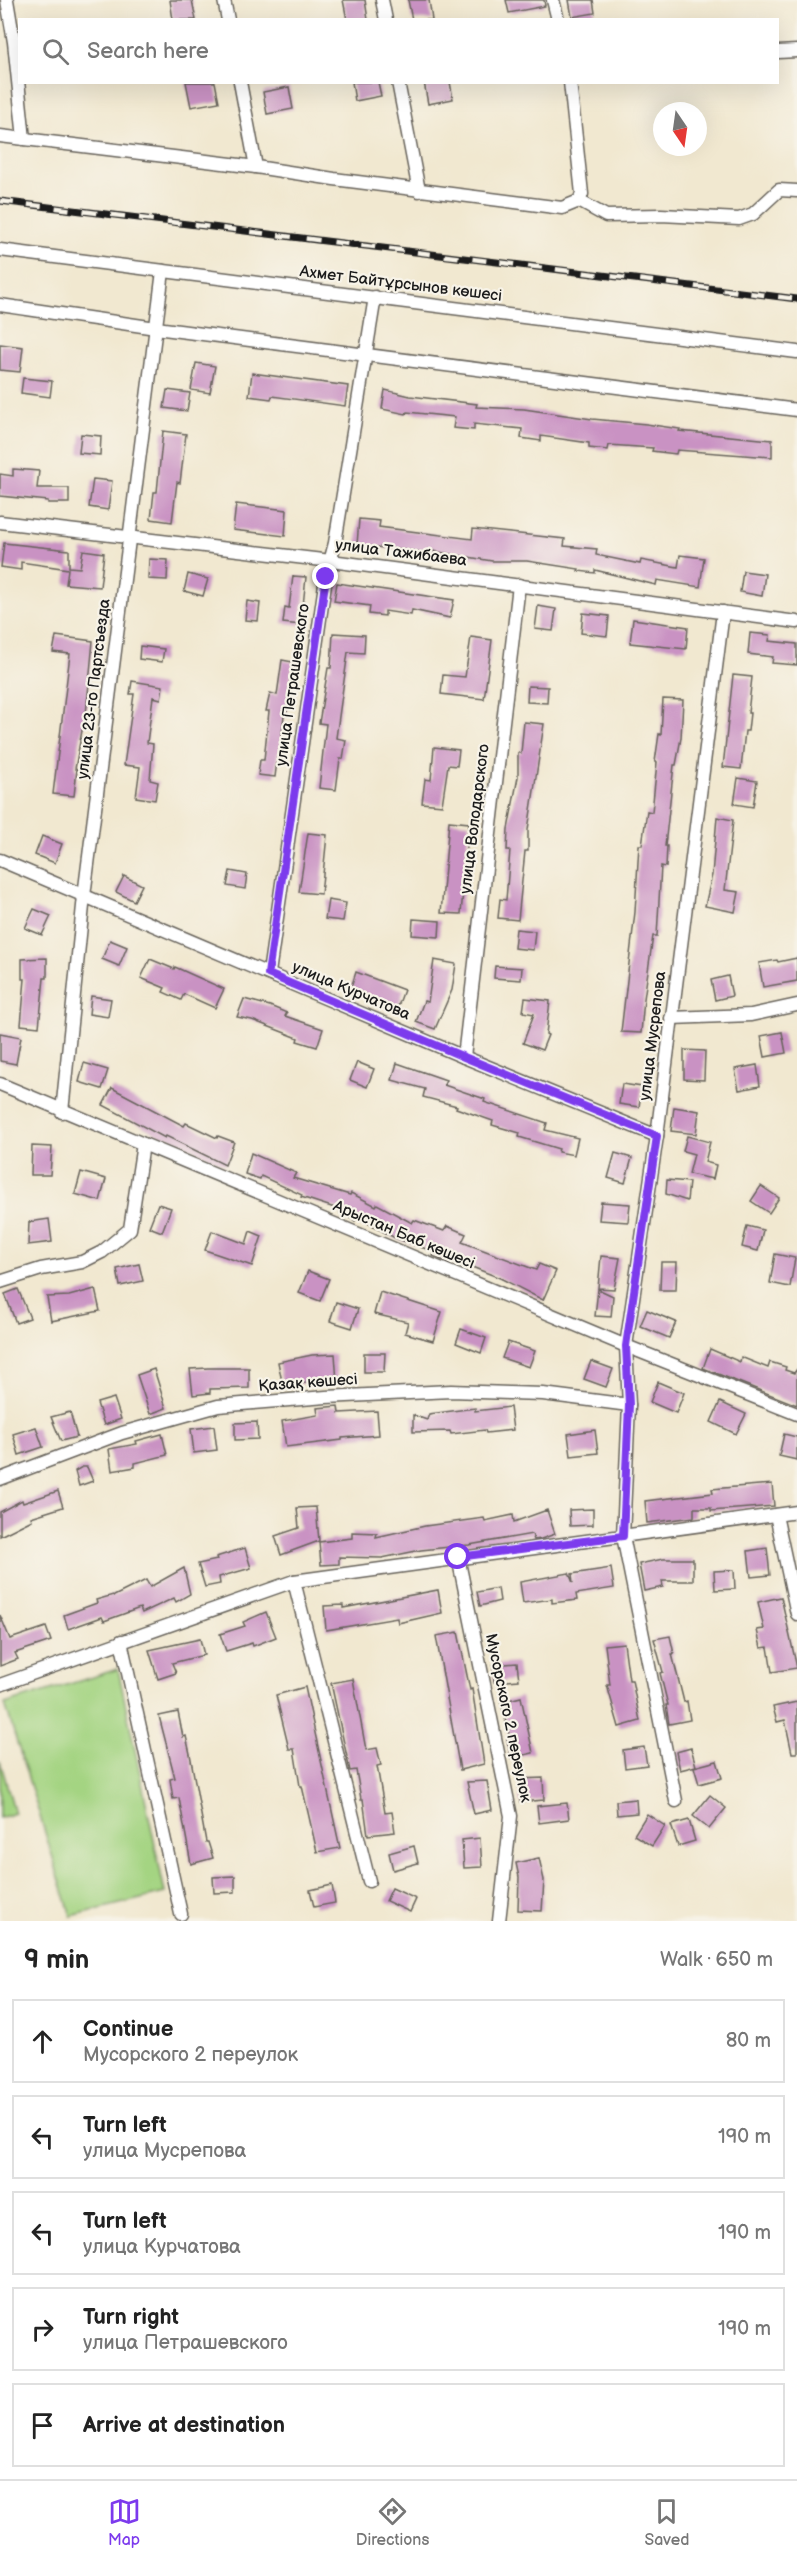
<!DOCTYPE html>
<meta charset="utf-8">
<style>
:root{--surface:#fff;--page:#f2f2f2;--text:#222;--muted:#767676;--line:#e0e0e0;--accent:#7c3aed}
body{margin:0;font-family:"Balsamiq Sans",sans-serif;background:var(--page);color:var(--text)}
.compass{position:absolute;left:653px;top:102px;width:54px;height:54px;border-radius:50%;background:var(--surface);box-shadow:0 6px 24px #0002;rotate:167deg}
.stop{position:absolute;width:18px;height:18px;margin:-14px;border:4px solid #7c3aed;border-radius:50%;background:#fff}
.stop.end{background:#7c3aed;border-color:#fff;box-shadow:0 2px 6px #0008}
.list{margin:0;padding:0;list-style:none}
h2{display:flex;justify-content:space-between;align-items:center;height:78px;margin:0;padding:0 24px;font-size:26px}
h2 small{font-size:20px;font-weight:400;color:var(--muted)}
.list li{display:grid;grid-template-columns:39px 1fr auto;gap:18px;align-items:center;box-sizing:border-box;height:84px;margin:0 12px 12px;padding:0 12px;border:2px solid var(--line);border-radius:0px}
.list b{display:block;font-size:22px;white-space:nowrap}
.list p{margin:0;font-size:20px;white-space:nowrap;color:var(--muted)}
.list em{font-size:20px;font-style:normal;color:var(--muted)}
.icon{flex:none;width:33px;height:33px;fill:none;stroke:currentColor;stroke-width:2;stroke-linecap:round;stroke-linejoin:round}
.map{position:relative;flex:none;width:797px;height:1921px;overflow:hidden}
.search{position:absolute;background:var(--surface);box-shadow:0 6px 24px #0002;left:18px;right:18px;top:18px;height:66px;display:flex;align-items:center;gap:15px;box-sizing:border-box;padding:0 21px;border-radius:0px;color:var(--muted);font-size:22px}
.sheet{height:558px;background:var(--surface)}
nav{display:flex;justify-content:space-around;align-items:center;box-sizing:border-box;height:84px;border-top:2px solid var(--line);background:var(--surface);font-size:16px;color:var(--muted)}
nav a{display:grid;justify-items:center;gap:3px}
nav .on{color:var(--accent)}
.map>svg:first-child{display:block}
.green{fill:#a4d482;stroke:#60784f;stroke-width:1.5}
.building{fill:#c992c3}
.lines{fill:none;stroke-linecap:round;stroke-linejoin:round}
.street-casing{stroke:#67635b;stroke-width:15}
.street{stroke:#fff;stroke-width:12}
.rail-casing{stroke:#1c1c1c;stroke-width:7}
.rail{stroke:#f7f3e8;stroke-width:4.5;stroke-dasharray:14;stroke-linecap:butt}
.route{stroke:#7c3aed;stroke-width:8}
.labels{text-anchor:middle;dominant-baseline:central;stroke-width:4.5;stroke-linejoin:round;paint-order:stroke}
.street-label{font-size:16px;fill:#1c1c1c;stroke:#f7f3e8}
</style>
<div class="map">
<svg width="797" height="1921" viewBox="0 0 797 1921">
<rect width="100%" height="100%" fill="#f7f3e8"/>
<filter id="ink" filterUnits="userSpaceOnUse"><feTurbulence type="fractalNoise" baseFrequency=".0167" numOctaves="2"/><feDisplacementMap in="SourceGraphic" scale="12" xChannelSelector="R" yChannelSelector="G"/><feConvolveMatrix kernelMatrix="1 2 1 2 8 2 1 2 1" color-interpolation-filters="sRGB"/></filter>
<filter id="wash" filterUnits="userSpaceOnUse"><feTurbulence type="fractalNoise" baseFrequency=".008" numOctaves="4" result="noise"/><feDisplacementMap in="SourceGraphic" scale="24" xChannelSelector="R" yChannelSelector="G"/><feGaussianBlur stdDeviation="1.35" result="paint"/><feColorMatrix in="noise" values="0 0 0 0 0 0 0 0 0 0 0 0 0 0 0 0 0 1.4 0 .05"/><feComposite in="paint" operator="in"/></filter>
<g filter="url(#wash)">
<rect width="100%" height="100%" fill="#f1e8d0"/>
<g class="green">
<path d="M118 1669 165 1893 71 1916 5 1704Z"/>
<path d="M0 1761 15 1813 0 1818Z"/>
</g>
<g id="blocks">
<g class="building">
<path d="M170 0H192L196 20H173Z"/>
<path d="M343 0H365L368 20H347Z"/>
<path d="M408 0H429L432 20H412Z"/>
<path d="M506 0H544L545 6 509 13Z"/>
<path d="M569 0H593L595 13 572 17Z"/>
<path d="M186 82H215L219 102 191 107Z"/>
<path d="M352 82H378L381 96 355 101Z"/>
<path d="M424 82H450L453 99 428 104Z"/>
<path d="M289 87 293 109 267 114 263 92Z"/>
<path d="M0 344 23 347 20 372 0 370Z"/>
<path d="M196 363 215 366 210 393 191 390Z"/>
<path d="M252 373 348 386 345 406 272 396 271 399 249 396Z"/>
<path d="M23 378 52 381 50 397 21 393Z"/>
<path d="M167 390 190 393 187 411 164 408Z"/>
<path d="M385 390 410 396 477 404 476 407 524 409 592 419 646 424 680 429 679 431 772 440V457L677 450 676 454 652 451 653 448 609 445 608 450 589 448V443L541 436V441L521 438 522 429 474 424V430L453 428 455 417 407 412 406 414 382 409Z"/>
<path d="M163 431 186 434 180 483 177 482 172 522 151 519 154 492H157Z"/>
<path d="M81 434 101 436 100 455 79 453Z"/>
<path d="M13 469 39 471 37 488H69V503H48V501L0 496V474L13 476Z"/>
<path d="M93 479 112 481 108 510 89 507Z"/>
<path d="M236 504 287 510 285 536 233 530Z"/>
<path d="M359 519 380 521 379 527 472 539 473 529 565 539 564 546 597 549 596 555 640 564 641 560 678 567 680 555 704 558 700 587 657 580 656 585 595 570V573L578 571 579 569 527 561H492L432 551V553L357 545Z"/>
<path d="M4 543 69 550V567L80 568 83 550 104 553 100 587 66 584 68 569 21 562V570L1 567Z"/>
<path d="M149 559 168 560 167 580 148 579Z"/>
<path d="M743 571 765 574 762 596 740 592Z"/>
<path d="M188 574 208 579 203 596 184 591Z"/>
<path d="M293 576 306 577 301 625 283 623 285 607 289 608Z"/>
<path d="M337 583 454 600 450 618 412 610 411 615 385 611V616L369 614 370 606 334 601Z"/>
<path d="M247 601 260 603 258 621 245 620Z"/>
<path d="M538 606 556 609 553 631 535 629Z"/>
<path d="M583 613 609 616 607 636 581 633Z"/>
<path d="M633 619 688 627 686 649 630 643Z"/>
<path d="M333 633 365 635 364 653 348 652 336 738 346 740 343 759H340L336 790 319 788 326 724 319 723 328 668H331Z"/>
<path d="M750 633 770 635 769 641 797 644V665L772 663 773 657 748 654Z"/>
<path d="M56 636 93 641 85 725H83L75 769H77L74 796 53 794 70 654 53 652Z"/>
<path d="M471 637 492 640 484 699 441 694 443 675 465 677Z"/>
<path d="M140 646 164 649 162 662 139 659Z"/>
<path d="M282 660 293 662 288 697 290 698 286 715H284L280 753H278L275 777 258 775 260 760H264L269 711H266L270 693 277 695Z"/>
<path d="M733 675 752 677 748 713H750L748 731H745L741 769 723 767Z"/>
<path d="M132 681 163 686 161 699 153 697 147 743 153 744 150 780 158 782 155 800 136 797 140 767 124 765 134 694H130Z"/>
<path d="M528 686 548 687 547 703 527 702Z"/>
<path d="M663 699 683 700 681 738 676 765H674L665 846H667L666 867 661 866 657 936H653L644 999 641 1033 621 1032 635 912 639 845H642L647 811 652 812 657 762H655L659 734 661 735Z"/>
<path d="M524 722 544 724 528 830V851H525L518 920 498 918 500 899 506 900 510 850H507L508 829 518 777V753H521Z"/>
<path d="M434 747 459 750 457 766 448 765 442 805 422 803 425 779 431 780Z"/>
<path d="M738 778 757 781 753 807 734 804Z"/>
<path d="M717 817 733 820 725 890 739 892 735 912 705 906 712 875Z"/>
<path d="M449 821 469 823 461 914 441 913Z"/>
<path d="M308 833 327 835 321 894 299 892Z"/>
<path d="M42 836 62 844 55 863 35 855Z"/>
<path d="M230 871 247 874 245 889 227 886Z"/>
<path d="M124 876 142 885 134 901 116 892Z"/>
<path d="M328 900 346 903 343 921 325 919Z"/>
<path d="M34 909 51 916 42 935 25 928Z"/>
<path d="M413 919 440 921 439 937 412 935Z"/>
<path d="M516 929 535 931 533 950 514 948Z"/>
<path d="M110 940 127 947 119 966 102 959Z"/>
<path d="M47 958V978H44L39 1027 21 1025 25 979H22V959Z"/>
<path d="M797 958V981L763 987 759 963 777 960 778 962Z"/>
<path d="M150 959 174 969 175 967 224 989 215 1008 184 994 181 1000 163 992 165 988 141 978Z"/>
<path d="M434 960 456 964 452 990 435 1029 416 1022 424 1001 428 1002Z"/>
<path d="M495 966 522 968 521 980 494 978Z"/>
<path d="M356 972 404 990 397 1009 350 991Z"/>
<path d="M728 976 732 996 715 1000 711 980Z"/>
<path d="M91 996 111 999 108 1017 89 1014Z"/>
<path d="M525 998 550 1001 546 1034 548 1035 542 1050 523 1043 534 1014 523 1012Z"/>
<path d="M244 999 270 1006 287 1013 285 1016 323 1029 317 1047 297 1041 298 1038 252 1020 237 1017Z"/>
<path d="M782 1032 786 1053 765 1057 761 1036Z"/>
<path d="M0 1033 21 1037 16 1064 0 1061Z"/>
<path d="M684 1050 705 1051 704 1080 684 1079Z"/>
<path d="M357 1062 374 1069 367 1087 350 1080Z"/>
<path d="M84 1063 108 1070 102 1089 79 1082Z"/>
<path d="M397 1063 446 1080 444 1085 485 1099 484 1102 547 1123 545 1130 578 1138 574 1155 558 1152 559 1149 519 1137 520 1133 492 1125 493 1121 456 1108 457 1106 423 1097 425 1089 392 1080Z"/>
<path d="M757 1065 760 1086 739 1090 735 1069Z"/>
<path d="M622 1084 642 1087 639 1107 619 1104Z"/>
<path d="M112 1088 184 1126 186 1123 217 1138 218 1136 234 1142 225 1165 166 1136 165 1138 103 1105Z"/>
<path d="M674 1107 699 1111 696 1134 671 1131Z"/>
<path d="M687 1136 710 1142 705 1162 716 1165 713 1179 689 1174 694 1154 683 1151Z"/>
<path d="M32 1146 52 1147 50 1175H31Z"/>
<path d="M251 1153 296 1173 293 1178 350 1195 351 1193 376 1206 377 1204 412 1223 414 1220 444 1231 447 1226 466 1234 462 1242 536 1270 539 1264 556 1271 543 1300 500 1278 454 1260 450 1264 433 1256 435 1252 395 1238 357 1217 355 1221 340 1213 341 1210 301 1197 302 1195 261 1176 260 1179 245 1174Z"/>
<path d="M615 1153 632 1158 625 1183 608 1178Z"/>
<path d="M81 1172 106 1179 100 1201 75 1194Z"/>
<path d="M667 1180 689 1182 687 1201 666 1194Z"/>
<path d="M761 1186 779 1198 769 1213 751 1201Z"/>
<path d="M601 1202 630 1204 628 1222 599 1220Z"/>
<path d="M158 1204 171 1208 162 1232 149 1227Z"/>
<path d="M49 1219 52 1242 28 1245 29 1222Z"/>
<path d="M747 1226 763 1230 758 1251 742 1247Z"/>
<path d="M212 1231 246 1244 250 1231 262 1236 252 1266 205 1250Z"/>
<path d="M775 1254 795 1258 790 1287 770 1283Z"/>
<path d="M601 1256 620 1258 614 1289 598 1288Z"/>
<path d="M661 1262H677L676 1290H660Z"/>
<path d="M139 1264 143 1281 120 1286 117 1269Z"/>
<path d="M308 1271 329 1279 320 1301 299 1293Z"/>
<path d="M18 1289 30 1318 16 1323 5 1294Z"/>
<path d="M95 1289 100 1311 51 1321 47 1297 69 1296Z"/>
<path d="M598 1289 613 1296 611 1317 595 1316Z"/>
<path d="M380 1292 442 1312 433 1341 405 1333 408 1322 374 1314Z"/>
<path d="M336 1302 358 1309 352 1328 330 1321Z"/>
<path d="M647 1310 676 1322 669 1338 640 1326Z"/>
<path d="M461 1329 486 1338 481 1353 456 1343Z"/>
<path d="M508 1342 535 1351 529 1367 502 1358Z"/>
<path d="M710 1349 740 1362 741 1357 768 1368 770 1362 786 1367 785 1370 794 1373 797 1369V1405L703 1368Z"/>
<path d="M364 1353H385L384 1372H364Z"/>
<path d="M335 1354 337 1382 314 1384V1381L283 1387 278 1362 312 1355Z"/>
<path d="M591 1361 613 1369 606 1387 584 1379Z"/>
<path d="M208 1368H249V1388L210 1389V1393L193 1395 190 1369Z"/>
<path d="M154 1369 166 1408 150 1414 137 1375Z"/>
<path d="M658 1382 684 1393 676 1413 650 1402Z"/>
<path d="M114 1398 121 1419 104 1425 97 1403Z"/>
<path d="M720 1402 746 1414 736 1434 711 1422Z"/>
<path d="M338 1406 339 1413 377 1411 379 1435 342 1438V1440L286 1447 282 1421 318 1415 317 1408Z"/>
<path d="M510 1407 513 1430 486 1433 485 1430 451 1434 450 1431 413 1432V1415L427 1420 429 1414 475 1408V1411Z"/>
<path d="M70 1412 77 1437 61 1441 51 1417Z"/>
<path d="M257 1422 258 1439 235 1440V1423Z"/>
<path d="M214 1426 217 1450 194 1453 191 1429Z"/>
<path d="M36 1427 43 1447 19 1455 13 1434Z"/>
<path d="M595 1430 598 1453 571 1456 568 1434Z"/>
<path d="M162 1434 167 1455 135 1463V1467L112 1471 109 1449 137 1444 136 1441Z"/>
<path d="M784 1434 797 1437V1460L779 1456Z"/>
<path d="M82 1467H87L93 1481 79 1486 75 1471Z"/>
<path d="M772 1484 774 1506 711 1511V1508H694V1517L647 1523 645 1501 713 1493 712 1489Z"/>
<path d="M58 1491 63 1507 31 1517 32 1520 0 1536V1512L22 1500 23 1503Z"/>
<path d="M316 1507 319 1541 281 1555 275 1536 299 1528 297 1508Z"/>
<path d="M593 1509V1525L570 1526 569 1510Z"/>
<path d="M547 1510 555 1534 541 1539 534 1540 532 1534 469 1545 421 1550 382 1558 339 1557V1564L321 1565 319 1542 352 1538V1532L377 1533 376 1537 425 1526 484 1518 485 1521 513 1515 514 1522Z"/>
<path d="M245 1548 251 1568 219 1577 220 1584 205 1587 198 1564 217 1560 216 1557Z"/>
<path d="M767 1548 770 1575 751 1577 748 1551Z"/>
<path d="M663 1559H693V1581H662L663 1587 644 1591 639 1564Z"/>
<path d="M184 1568 190 1594 176 1602 174 1598 142 1613 140 1608 104 1621 102 1617 68 1629 64 1615 97 1603 96 1600 113 1595 114 1596 146 1580 150 1587Z"/>
<path d="M611 1568 614 1588 576 1594 577 1600 552 1603V1599L523 1603 520 1582 569 1573 573 1583 572 1574Z"/>
<path d="M734 1570 735 1589 715 1590 714 1571Z"/>
<path d="M498 1588 500 1601 480 1606 477 1592Z"/>
<path d="M438 1590 442 1613 398 1623 397 1618 326 1630 324 1606 343 1605V1608Z"/>
<path d="M781 1597 797 1668 772 1672 768 1647 761 1648 757 1630 764 1629 758 1602Z"/>
<path d="M266 1612 276 1637 253 1646 252 1643 226 1651 220 1634 245 1626 243 1622Z"/>
<path d="M0 1615 10 1639 46 1627 51 1641 15 1653 18 1659 0 1666Z"/>
<path d="M458 1632 470 1690 472 1689 484 1764 460 1770 436 1636Z"/>
<path d="M670 1636 674 1654H672L684 1702 687 1701 690 1720 669 1724 666 1705H668L660 1673 663 1672 654 1639Z"/>
<path d="M200 1639 204 1655 172 1663 176 1673 158 1679 149 1650Z"/>
<path d="M624 1643 629 1680H632L640 1721 619 1727 607 1685H610L605 1645Z"/>
<path d="M517 1663 519 1680 494 1682 493 1665Z"/>
<path d="M353 1679 366 1750 377 1748 381 1765 377 1766 385 1813 392 1812 395 1832 368 1835 363 1799H361L356 1770 350 1771 331 1683Z"/>
<path d="M305 1687 340 1848 317 1852 302 1786H300L294 1749H289L276 1695Z"/>
<path d="M521 1697 533 1753 511 1758 507 1739 510 1738 501 1702Z"/>
<path d="M797 1702V1753H792L785 1720 777 1722 773 1707Z"/>
<path d="M178 1712 183 1737 186 1736 190 1754 206 1842H208L213 1858 191 1864 179 1798 173 1799 170 1779 175 1778 159 1716Z"/>
<path d="M644 1747 647 1765 625 1768 623 1750Z"/>
<path d="M691 1748 696 1766 680 1770 676 1752Z"/>
<path d="M717 1761 722 1778 699 1784 694 1767Z"/>
<path d="M543 1778 544 1800 520 1802 519 1779Z"/>
<path d="M487 1781 492 1810 474 1814 467 1782Z"/>
<path d="M710 1795 726 1808 709 1829 693 1816Z"/>
<path d="M636 1799 637 1813 617 1815 616 1801Z"/>
<path d="M567 1803 569 1819 539 1823 537 1806Z"/>
<path d="M647 1814 665 1826 652 1846 634 1835Z"/>
<path d="M689 1820 695 1841 678 1846 671 1825Z"/>
<path d="M480 1838 482 1867 464 1868 462 1840Z"/>
<path d="M414 1846 418 1863 393 1870 389 1853Z"/>
<path d="M539 1858 544 1880 542 1911 518 1910 519 1877 516 1863Z"/>
<path d="M235 1876V1892L214 1893 213 1877Z"/>
<path d="M332 1885 335 1903 314 1907 310 1890Z"/>
<path d="M392 1888 416 1899 410 1912 386 1901Z"/>
</g>
</g>
</g>
<g filter="url(#ink)">
<use href="#blocks" fill-opacity="0" stroke="#67635b" stroke-width="1.5"/>
<g class="lines">
<g class="street-casing">
<g id="street">
<path d="M7 0 14 42 24 139"/>
<path d="M224 0 228 20"/>
<path d="M382 0 386 20"/>
<path d="M553 0 558 20"/>
<path d="M778 52 797 51"/>
<path d="M240 82 256 167"/>
<path d="M398 82 419 191"/>
<path d="M0 136 256 167 334 179 562 208 579 201 582 194 570 82"/>
<path d="M579 201 606 216 661 215 739 219 753 214 779 190 797 191"/>
<path d="M0 250 797 352"/>
<path d="M0 305 156 328 797 410"/>
<path d="M0 522 331 561 797 622"/>
<path d="M0 860 464 1057 657 1136"/>
<path d="M269 973 326 577 335 543 375 297"/>
<path d="M671 1018 751 1015 797 1005"/>
<path d="M464 1057 519 585"/>
<path d="M0 1084 626 1346 797 1414"/>
<path d="M62 1112 84 896 163 271"/>
<path d="M0 1282 41 1269 82 1262 102 1252 130 1229 143 1144"/>
<path d="M0 1479 122 1433 218 1406 326 1397 451 1391 543 1394 629 1405"/>
<path d="M776 1515 797 1614"/>
<path d="M458 1557 511 1816 499 1921"/>
<path d="M294 1581 369 1881"/>
<path d="M121 1641 181 1914"/>
<path d="M0 1685 294 1581 797 1512"/>
<path d="M676 1801 623 1536 629 1405 626 1346 657 1136 723 612"/>
</g>
</g>
<use href="#street" class="street"/>
<g class="rail-casing">
<path id="rail" d="M0 201 797 299"/>
</g>
<use href="#rail" class="rail"/>
</g>
</g>
<g class="lines" filter="url(#ink)">
<path class="route" d="M326 577 268 974 464 1057 657 1136 626 1346 629 1405 623 1536 458 1557"/>
</g>
<g class="labels">
<g class="street-label">
<text transform="translate(401 284) rotate(7)">Ахмет Байтұрсынов көшесі</text>
<text transform="translate(401 553) rotate(7)">улица Тажибаева</text>
<text transform="translate(293 685) rotate(-82)">улица Петрашевского</text>
<text transform="translate(94 689) rotate(-83)">улица 23-го Партсъезда</text>
<text transform="translate(475 819) rotate(-83)">улица Володарского</text>
<text transform="translate(351 991) rotate(23)">улица Курчатова</text>
<text transform="translate(653 1036) rotate(-83)">улица Мусрепова</text>
<text transform="translate(404 1235) rotate(23)">Арыстан Баб көшесі</text>
<text transform="translate(308 1383) rotate(-4)">Қазақ көшесі</text>
<text transform="translate(508 1718) rotate(78)">Мусорского 2 переулок</text>
</g>
</g>
</svg>
<svg class="compass" viewBox="-18 -18 36 36"><path d="M0-13l5 13h-10z" fill="#e53935"/><path d="M0 13l5-13h-10z" fill="#767676"/></svg>
<div class="stop" style="left:458px;top:1557px"></div>
<div class="stop end" style="left:326px;top:577px"></div>
<div class="search"><svg class="icon" aria-label="search" viewBox="0 0 24 24"><circle cx="10" cy="10" r="6"/><path d="M15 15l6 6"/></svg>Search here</div>
</div>
<section class="sheet">
<h2>9 min<small>Walk · 650 m</small></h2>
<ul class="list">
<li><svg class="icon" aria-label="ahead" viewBox="0 0 24 24"><path d="M12 20V5M6 11l6-6 6 6"/></svg><div><b>Continue</b><p>Мусорского 2 переулок</p></div><em>80 m</em></li>
<li><svg class="icon" aria-label="left" viewBox="0 0 24 24"><path d="M17 20v-9H6M10 6l-5 5 5 5"/></svg><div><b>Turn left</b><p>улица Мусрепова</p></div><em>190 m</em></li>
<li><svg class="icon" aria-label="left" viewBox="0 0 24 24"><path d="M17 20v-9H6M10 6l-5 5 5 5"/></svg><div><b>Turn left</b><p>улица Курчатова</p></div><em>190 m</em></li>
<li><svg class="icon" aria-label="right" viewBox="0 0 24 24"><path d="M7 20v-9h11M14 6l5 5-5 5"/></svg><div><b>Turn right</b><p>улица Петрашевского</p></div><em>190 m</em></li>
<li><svg class="icon" aria-label="arrive" viewBox="0 0 24 24"><path d="M6 21V4h12l-3 4 3 4H6"/></svg><div><b>Arrive at destination</b></div></li>
</ul>
</section>
<nav>
<a class="on"><svg class="icon" aria-label="map" viewBox="0 0 24 24"><path d="M3 6l6-2 6 2 6-2v14l-6 2-6-2-6 2zM9 4v14M15 6v14"/></svg>Map</a>
<a><svg class="icon" aria-label="directions" viewBox="0 0 24 24"><path d="M12 3l9 9-9 9-9-9zM9 14v-3h6M13 9l2 2-2 2"/></svg>Directions</a>
<a><svg class="icon" aria-label="saved" viewBox="0 0 24 24"><path d="M7 4h10v16l-5-4-5 4z"/></svg>Saved</a>
</nav>
